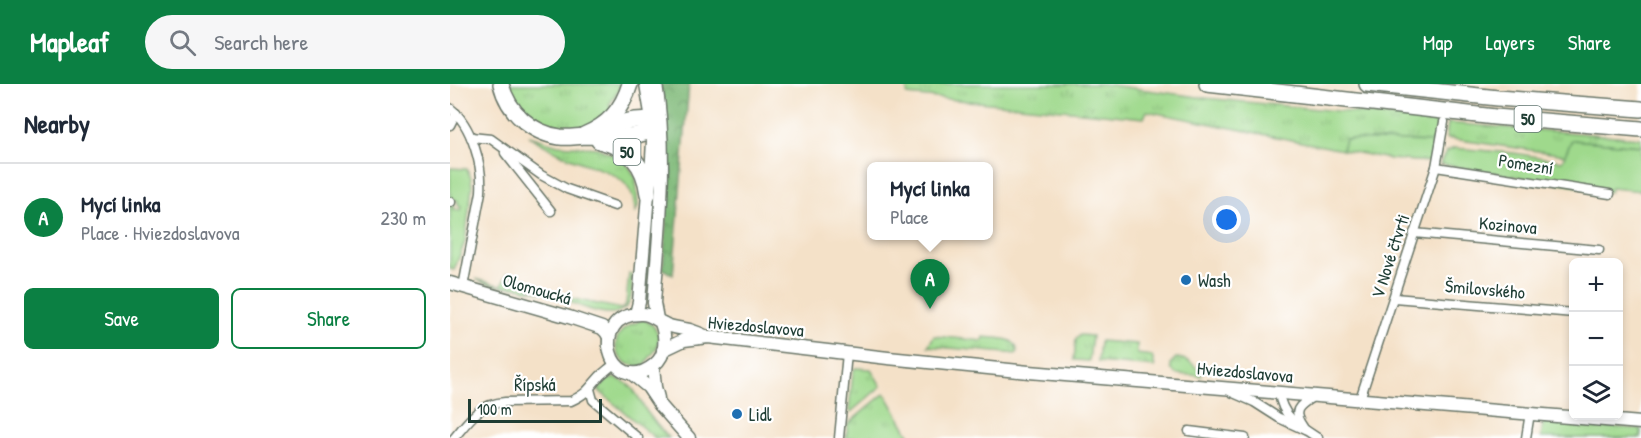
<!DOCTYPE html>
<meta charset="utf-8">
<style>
:root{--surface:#fff;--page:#f6f6f7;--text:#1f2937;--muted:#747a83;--line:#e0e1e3;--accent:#0b8043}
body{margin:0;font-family:"Patrick Hand",sans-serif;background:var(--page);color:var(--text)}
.controls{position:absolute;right:18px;bottom:18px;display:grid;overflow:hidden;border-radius:9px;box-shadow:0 3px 9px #0003}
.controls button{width:54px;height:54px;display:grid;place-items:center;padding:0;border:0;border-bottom:2px solid var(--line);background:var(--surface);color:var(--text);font:30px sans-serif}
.scale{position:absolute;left:18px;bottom:15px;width:134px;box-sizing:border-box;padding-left:6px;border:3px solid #1f3d34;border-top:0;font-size:16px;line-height:21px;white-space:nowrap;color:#1f3d34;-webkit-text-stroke:4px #fff;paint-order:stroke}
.you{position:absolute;left:777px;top:136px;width:21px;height:21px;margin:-15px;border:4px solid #fff;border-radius:50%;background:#1a73e8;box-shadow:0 0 0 9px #1a73e833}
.badge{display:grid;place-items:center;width:39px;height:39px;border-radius:50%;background:var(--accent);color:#fff;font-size:20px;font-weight:700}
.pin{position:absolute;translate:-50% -50px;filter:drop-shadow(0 2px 3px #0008)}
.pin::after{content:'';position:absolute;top:32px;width:21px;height:18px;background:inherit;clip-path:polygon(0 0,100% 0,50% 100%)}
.popup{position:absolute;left:417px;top:78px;width:126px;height:78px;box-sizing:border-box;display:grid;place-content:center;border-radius:9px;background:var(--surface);filter:drop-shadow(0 2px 4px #0005);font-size:20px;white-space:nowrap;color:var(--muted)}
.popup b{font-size:22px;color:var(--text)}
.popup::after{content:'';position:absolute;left:50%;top:100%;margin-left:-12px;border:12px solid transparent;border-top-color:var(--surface)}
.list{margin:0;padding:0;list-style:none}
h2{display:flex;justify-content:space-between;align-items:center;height:78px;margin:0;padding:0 24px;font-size:26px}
h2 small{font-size:20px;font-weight:400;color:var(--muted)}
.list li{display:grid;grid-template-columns:39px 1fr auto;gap:18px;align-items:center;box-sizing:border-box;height:108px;padding:0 24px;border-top:2px solid var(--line)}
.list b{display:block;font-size:22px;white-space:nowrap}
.list p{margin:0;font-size:20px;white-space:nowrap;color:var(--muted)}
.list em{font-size:20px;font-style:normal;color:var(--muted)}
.actions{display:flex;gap:12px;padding:18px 24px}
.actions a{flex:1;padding:14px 0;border:2px solid var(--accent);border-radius:9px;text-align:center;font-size:21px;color:var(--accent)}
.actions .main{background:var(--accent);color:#fff}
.icon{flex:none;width:33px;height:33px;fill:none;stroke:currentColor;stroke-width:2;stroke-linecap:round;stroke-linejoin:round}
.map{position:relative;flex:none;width:1191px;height:354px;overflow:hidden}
header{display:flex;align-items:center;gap:36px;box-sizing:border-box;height:84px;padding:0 30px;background:var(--accent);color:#fff}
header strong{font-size:28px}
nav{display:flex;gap:33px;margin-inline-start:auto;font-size:21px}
.search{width:420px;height:54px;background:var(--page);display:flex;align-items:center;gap:15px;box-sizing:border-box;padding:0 21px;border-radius:33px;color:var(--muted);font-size:22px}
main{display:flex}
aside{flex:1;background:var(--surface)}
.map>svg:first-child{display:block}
.grass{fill:url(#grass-tufts);stroke:#5f8b60;stroke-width:1.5}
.forest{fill:url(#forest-crowns);stroke:#4f7b56;stroke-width:1.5}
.garden{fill:#9fd98c;stroke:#5f8b60;stroke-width:1.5}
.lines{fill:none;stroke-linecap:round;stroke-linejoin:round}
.street-casing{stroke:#6a7668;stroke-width:11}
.secondary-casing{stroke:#6a7668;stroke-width:15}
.highway-casing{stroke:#6a7668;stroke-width:18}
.street{stroke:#fff;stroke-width:8}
.secondary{stroke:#fff;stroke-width:12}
.highway{stroke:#fff;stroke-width:15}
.poi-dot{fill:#1f6fb2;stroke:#fff;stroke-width:2}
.labels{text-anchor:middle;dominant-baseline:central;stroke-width:4.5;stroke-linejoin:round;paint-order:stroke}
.shield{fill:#fff;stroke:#627771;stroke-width:1.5}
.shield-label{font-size:16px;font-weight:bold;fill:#1f3d34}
.street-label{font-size:18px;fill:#1f3d34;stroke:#fff}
.poi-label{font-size:18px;fill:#1f3d34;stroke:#fff;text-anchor:start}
</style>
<header>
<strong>Mapleaf</strong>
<div class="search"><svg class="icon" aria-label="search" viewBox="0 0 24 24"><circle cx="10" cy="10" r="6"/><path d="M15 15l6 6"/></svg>Search here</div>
<nav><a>Map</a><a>Layers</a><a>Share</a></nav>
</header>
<main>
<aside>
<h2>Nearby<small></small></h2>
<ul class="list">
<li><span class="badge">A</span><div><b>Mycí linka</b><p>Place · Hviezdoslavova</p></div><em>230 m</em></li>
</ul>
<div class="actions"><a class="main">Save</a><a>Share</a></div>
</aside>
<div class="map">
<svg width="1191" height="354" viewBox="0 0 1191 354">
<defs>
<pattern id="grass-tufts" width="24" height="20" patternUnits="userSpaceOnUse" patternTransform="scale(1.5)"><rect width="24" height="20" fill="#9fd98c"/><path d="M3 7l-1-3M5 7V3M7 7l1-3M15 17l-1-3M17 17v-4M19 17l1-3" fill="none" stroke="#88bb79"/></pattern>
<pattern id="forest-crowns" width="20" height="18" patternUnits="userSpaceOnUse" patternTransform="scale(1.5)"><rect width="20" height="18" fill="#7fb978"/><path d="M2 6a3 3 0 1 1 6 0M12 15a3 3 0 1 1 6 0" fill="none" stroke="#679863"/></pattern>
</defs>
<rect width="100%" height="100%" fill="#fff"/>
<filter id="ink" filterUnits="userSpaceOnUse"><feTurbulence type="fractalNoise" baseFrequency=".0167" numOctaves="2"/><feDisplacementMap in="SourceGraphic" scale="12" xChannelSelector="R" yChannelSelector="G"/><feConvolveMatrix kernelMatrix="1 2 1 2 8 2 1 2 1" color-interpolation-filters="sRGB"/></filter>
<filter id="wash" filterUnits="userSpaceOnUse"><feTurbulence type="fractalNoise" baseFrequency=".008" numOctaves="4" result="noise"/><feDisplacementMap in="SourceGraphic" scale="24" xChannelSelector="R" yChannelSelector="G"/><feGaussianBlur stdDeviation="1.35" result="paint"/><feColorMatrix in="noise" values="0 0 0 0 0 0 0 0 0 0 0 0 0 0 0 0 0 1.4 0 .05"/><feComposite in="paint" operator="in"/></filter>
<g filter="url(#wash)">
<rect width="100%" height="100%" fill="#f4e1c8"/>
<g class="grass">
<path d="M58 0H170L168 7 159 21 162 25C155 30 148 38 139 42 117 54 81 43 67 22 63 16 60 7 58 0Z"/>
<path d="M458 0H653L755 14 990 37 984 58 895 55 892 66 697 27 694 34 457 11Z"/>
<path d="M998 39 1191 54V62L1122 56 1115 71 996 54Z"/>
<path d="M79 52 108 61 148 64 170 74 179 83 186 94 188 122 185 130C185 88 150 87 120 74 106 68 92 60 79 52Z"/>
<path d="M58 189 85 207 172 225 176 220 179 189 182 191C182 199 183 211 179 219 176 225 167 230 159 229 131 228 103 205 74 206V204C60 202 41 205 26 195L51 202Z"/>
<path d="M192 235C205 240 213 251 206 265 203 271 197 274 196 281 174 288 156 264 172 247 177 241 186 240 192 235Z"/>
<path d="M630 251 642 252 639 277 624 276 626 255Z"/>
<path d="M484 252 533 257 534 253C547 255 569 252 567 270L478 262Z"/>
<path d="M650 257 687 260V270L702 272 705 283 648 278Z"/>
<path d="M726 274C739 275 746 281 752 292L726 290 721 285V279Z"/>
<path d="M405 284 421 285 431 302 401 328 399 326 403 289Z"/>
<path d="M165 294C185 300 187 313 197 328 204 338 211 346 219 354H205L148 306 157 296Z"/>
<path d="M435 309 461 354H396L398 340Z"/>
</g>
<path class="forest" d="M210 0H239L223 191 213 185C217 124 223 60 210 0Z"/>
<g class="garden">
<path d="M895 55 984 58V68L980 78 939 75 892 66Z"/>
<path d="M1122 56 1191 62V107L1161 104 1160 108 990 80 996 68 1004 64 1064 69 1112 77Z"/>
<path d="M0 84 17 85 21 94 22 103 15 158 4 186 0 185V124L2 119H4L3 125 10 126 11 122 8 121V117L0 114Z"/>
<path d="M1093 338 1191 345V354H1091Z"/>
</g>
</g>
<g filter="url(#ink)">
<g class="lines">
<g class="street-casing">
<g id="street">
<path d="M0 24C22 41 33 82 31 108L13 203"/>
<path d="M0 41 6 29"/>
<path d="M21 53 41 55 91 91 117 105 165 122"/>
<path d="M55 69 101 127"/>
<path d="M986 83 1160 110"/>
<path d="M0 118H1"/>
<path d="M964 149 1149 166"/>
<path d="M944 214 1124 229"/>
<path d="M140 305 143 316 188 354"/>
<path d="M781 308 804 318 829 334 855 346"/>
<path d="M829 309C832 333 849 342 868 354"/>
<path d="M910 315 986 83 994 38"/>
<path d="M853 343C841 326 849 322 864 312"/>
<path d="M739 347 795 354"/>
<path d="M4 354C20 335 29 320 55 318L121 317C138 309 138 305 150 292 154 288 160 284 165 279"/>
<path d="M389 354 397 269"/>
<path d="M1076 354 1080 329"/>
</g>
</g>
<g class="secondary-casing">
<g id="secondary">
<path d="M206 0C218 73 209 146 204 219L207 235"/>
<path d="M0 199 119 233 152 244 156 248 159 253"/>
<path d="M186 230 189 218 198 110 201 92 203 57 202 35 196 0"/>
<path d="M211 239C216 253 217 271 204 281 160 316 135 229 192 230 202 230 205 236 213 239 221 244 231 244 240 246 245 248 251 250 257 253"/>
<path d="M213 266 234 256 258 253 438 274 579 288 1191 339"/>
<path d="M203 282 205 303 208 314"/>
<path d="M181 289 198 303 210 321 239 354"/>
</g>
</g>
<g class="highway-casing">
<g id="highway">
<path d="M51 0C58 28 81 49 110 53 119 54 128 52 138 52 159 54 183 55 202 46"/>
<path d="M757 0 1045 33 1191 45"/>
<path d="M917 0 1048 14 1191 25"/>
<path d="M152 42 185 36 202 35"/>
<path d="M134 51C158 41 172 26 180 0"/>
<path d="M149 57C179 64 194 79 198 110"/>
</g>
</g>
<use href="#street" class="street"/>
<use href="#secondary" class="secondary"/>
<use href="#highway" class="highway"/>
</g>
</g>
<g class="poi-dot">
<circle cx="736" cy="196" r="6"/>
<circle cx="287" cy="330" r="6"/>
</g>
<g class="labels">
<g class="shield">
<rect x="1064.5" y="22" width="27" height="26" rx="4.5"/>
<rect x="163.5" y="55" width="27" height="26" rx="4.5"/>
</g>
<g class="shield-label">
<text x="1078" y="35">50</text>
<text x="177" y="68">50</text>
</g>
<g class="street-label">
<text transform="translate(1076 80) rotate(9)">Pomezní</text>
<text transform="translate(1058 141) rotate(5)">Kozinova</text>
<text transform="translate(940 172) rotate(-72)">V Nové čtvrti</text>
<text transform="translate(87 205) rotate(16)">Olomoucká</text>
<text transform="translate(1035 205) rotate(5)">Šmilovského</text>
<text transform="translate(306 242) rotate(5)">Hviezdoslavova</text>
<text transform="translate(795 288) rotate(5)">Hviezdoslavova</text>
<text x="85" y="300">Řípská</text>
</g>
<g class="poi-label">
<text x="748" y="196">Wash</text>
<text x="299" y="330">Lidl</text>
</g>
</g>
</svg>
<div class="controls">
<button>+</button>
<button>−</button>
<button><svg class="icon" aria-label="layers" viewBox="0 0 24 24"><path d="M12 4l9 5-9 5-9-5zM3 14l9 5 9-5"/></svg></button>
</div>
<div class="scale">100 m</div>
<div class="you"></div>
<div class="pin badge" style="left:480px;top:225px">A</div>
<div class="popup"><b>Mycí linka</b>Place</div>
</div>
</main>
